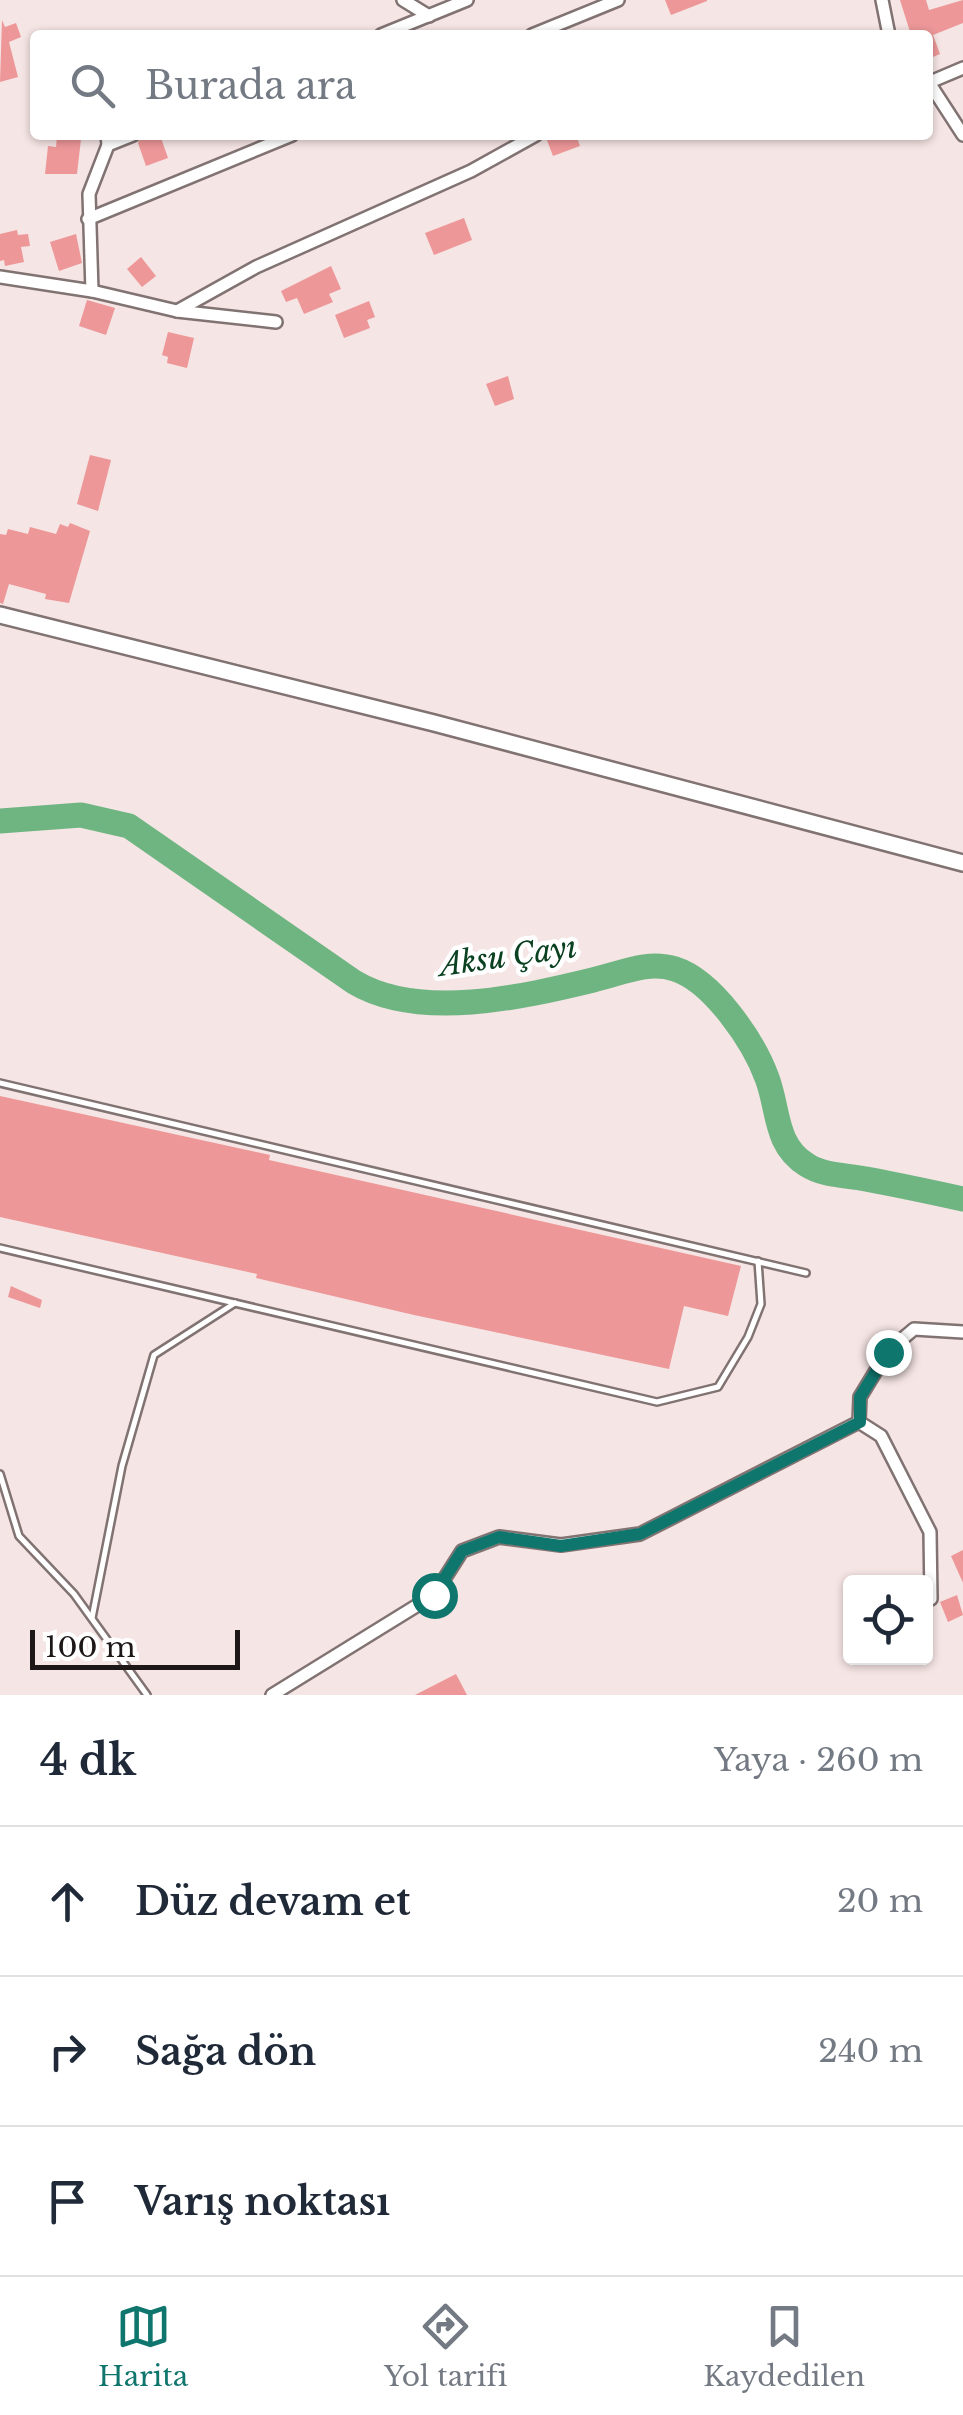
<!DOCTYPE html>
<html lang="tr">
<meta charset="utf-8">
<style>
:root{--surface:#fff;--page:#f6f6f7;--text:#1f2937;--muted:#747a83;--line:#e0e1e3;--accent:#0f766e}
body{margin:0;font-family:"Libre Baskerville",serif;background:var(--page);color:var(--text)}
.controls{position:absolute;right:30px;bottom:30px;display:grid;overflow:hidden;border-radius:10px;box-shadow:0 2px 8px #0004}
.controls button{width:90px;height:90px;display:grid;place-items:center;padding:0;border:0;border-bottom:2px solid var(--line);background:var(--surface);color:var(--text);font:50px sans-serif}
.scale{position:absolute;left:30px;bottom:25px;width:210px;box-sizing:border-box;padding-left:10px;border:5px solid #1d1717;border-top:0;font-size:28px;line-height:35px;white-space:nowrap;color:#1d1717;-webkit-text-stroke:8px #fff;paint-order:stroke}
.stop{position:absolute;width:30px;height:30px;margin:-22px;border:8px solid #0f766e;border-radius:50%;background:#fff}
.stop.end{background:#0f766e;border-color:#fff;box-shadow:0 2px 10px #0008}
.list{margin:0;padding:0;list-style:none}
h2{display:flex;justify-content:space-between;align-items:center;height:130px;margin:0;padding:0 40px;font-size:42px}
h2 small{font-size:32px;font-weight:400;color:var(--muted)}
.list li{display:grid;grid-template-columns:65px 1fr auto;gap:30px;align-items:center;box-sizing:border-box;height:150px;padding:0 40px;border-top:2px solid var(--line)}
.list b{display:block;font-size:38px;white-space:nowrap}
.list em{font-size:32px;font-style:normal;color:var(--muted)}
.icon{flex:none;width:55px;height:55px;fill:none;stroke:currentColor;stroke-width:2;stroke-linecap:round;stroke-linejoin:round}
.map{position:relative;flex:none;width:963px;height:1695px;overflow:hidden}
.search{position:absolute;background:var(--surface);box-shadow:0 2px 8px #0004;left:30px;right:30px;top:30px;height:110px;display:flex;align-items:center;gap:25px;box-sizing:border-box;padding:0 35px;border-radius:10px;color:var(--muted);font-size:38px}
.sheet{height:580px;background:var(--surface)}
nav{display:flex;justify-content:space-around;align-items:center;box-sizing:border-box;height:140px;border-top:2px solid var(--line);background:var(--surface);font-size:28px;color:var(--muted)}
nav a{display:grid;justify-items:center;gap:5px}
nav .on{color:var(--accent)}
.map>svg:first-child{display:block}
.lines{fill:none;stroke-linecap:round;stroke-linejoin:round}
.river{stroke:#6fb582;stroke-width:25}
.building{fill:#ed9798}
.lane-casing{stroke:#817372;stroke-width:10}
.street-casing{stroke:#817372;stroke-width:16}
.secondary-casing{stroke:#817372;stroke-width:20}
.lane{stroke:#fff;stroke-width:5}
.street{stroke:#fff;stroke-width:11}
.secondary{stroke:#fff;stroke-width:15}
.route{stroke:#0f766e;stroke-width:12}
.labels{text-anchor:middle;dominant-baseline:central;stroke-width:9;stroke-linejoin:round;paint-order:stroke}
.water-label{font-size:30px;font-style:italic;fill:#0a4120;stroke:#fff}
</style>
<div class="map">
<svg width="963" height="1695" viewBox="0 0 963 1695">
<rect width="100%" height="100%" fill="#f5e5e4"/>
<g class="lines">
<path class="river" d="M0 821 81 815 129 826 354 982C419 1021 523 997 593 980 620 974 647 960 675 969 713 981 754 1042 767 1078 779 1109 774 1145 807 1165 824 1176 846 1175 866 1179 898 1185 931 1192 963 1199"/>
</g>
<g class="building">
<path d="M665 0H707V1L671 15Z"/>
<path d="M900 0H926L929 10 963 0V23L933 35 940 54 928 59V35H911Z"/>
<path d="M2 20 5 27 16 23 21 37 9 42 18 77 0 82Z"/>
<path d="M142 135H160L168 158 146 166 138 143Z"/>
<path d="M545 135H576L580 146 553 156Z"/>
<path d="M57 136 81 139 77 174H45L48 146 56 147Z"/>
<path d="M464 218 472 240 434 255 425 233Z"/>
<path d="M17 230 18 235 28 234 30 246 21 247 24 262 5 266 4 260 0 261V234Z"/>
<path d="M76 234 82 263 59 271 50 242Z"/>
<path d="M141 257 156 276 142 287 127 269Z"/>
<path d="M331 266 341 289 329 294 333 302 304 314 297 298 286 302 281 291Z"/>
<path d="M87 300 115 308 106 335 79 326Z"/>
<path d="M369 301 375 317 367 320 370 328 344 338 335 315Z"/>
<path d="M168 332 194 338 187 368 167 363 168 357 162 355Z"/>
<path d="M508 376 514 399 495 406 486 384Z"/>
<path d="M90 455 111 460 98 511 77 504Z"/>
<path d="M70 523 90 531 69 603 45 599 46 594 9 584 3 604 0 603V534L6 535 8 529 28 534 30 527 56 534 60 524 68 527Z"/>
<path d="M0 1096 270 1155 269 1160 741 1266 728 1316 684 1306 669 1369 414 1315 256 1278 257 1274 0 1217Z"/>
<path d="M11 1286 42 1300 40 1308 8 1297Z"/>
<path d="M963 1550V1583L951 1556Z"/>
<path d="M957 1595 963 1615 948 1622 940 1602Z"/>
<path d="M456 1674 467 1695H415Z"/>
</g>
<g class="lines">
<g class="lane-casing">
<g id="lane">
<path d="M0 1083 806 1273"/>
<path d="M0 1248 657 1402 718 1387 748 1337 761 1304 758 1261"/>
<path d="M0 1474 19 1536 74 1594 147 1695"/>
<path d="M92 1618 122 1466 154 1355 235 1303"/>
</g>
</g>
<g class="street-casing">
<g id="street">
<path d="M403 0 429 16"/>
<path d="M882 0 889 35"/>
<path d="M381 35 467 0"/>
<path d="M532 35 618 0"/>
<path d="M928 81 963 135"/>
<path d="M930 82 963 68"/>
<path d="M108 145 133 135"/>
<path d="M88 219 292 135"/>
<path d="M0 277 92 291 177 311 276 322"/>
<path d="M92 291 89 194 108 145 107 135"/>
<path d="M177 311 256 267 471 171 536 135"/>
<path d="M859 1422 860 1397 888 1351 914 1329 963 1332"/>
<path d="M272 1695 434 1595 462 1551 499 1537 561 1545 640 1534 859 1422 881 1436 930 1532 931 1599"/>
</g>
</g>
<g class="secondary-casing">
<path id="secondary" d="M0 615 434 723 963 863"/>
</g>
<use href="#lane" class="lane"/>
<use href="#street" class="street"/>
<use href="#secondary" class="secondary"/>
</g>
<g class="lines">
<path class="route" d="M434 1595 462 1551 499 1537 561 1546 640 1534 860 1422V1397L888 1352"/>
</g>
<g class="labels">
<g class="water-label">
<text transform="translate(508 956) rotate(-8)">Aksu Çayı</text>
</g>
</g>
</svg>
<div class="controls">
<button><svg class="icon" aria-label="locate" viewBox="0 0 24 24"><circle cx="12" cy="12" r="6"/><path d="M12 2v4M12 18v4M2 12h4M18 12h4"/></svg></button>
</div>
<div class="scale">100 m</div>
<div class="stop" style="left:434px;top:1595px"></div>
<div class="stop end" style="left:888px;top:1352px"></div>
<div class="search"><svg class="icon" aria-label="search" viewBox="0 0 24 24"><circle cx="10" cy="10" r="6"/><path d="M15 15l6 6"/></svg>Burada ara</div>
</div>
<section class="sheet">
<h2>4 dk<small>Yaya · 260 m</small></h2>
<ul class="list">
<li><svg class="icon" aria-label="ahead" viewBox="0 0 24 24"><path d="M12 20V5M6 11l6-6 6 6"/></svg><div><b>Düz devam et</b></div><em>20 m</em></li>
<li><svg class="icon" aria-label="right" viewBox="0 0 24 24"><path d="M7 20v-9h11M14 6l5 5-5 5"/></svg><div><b>Sağa dön</b></div><em>240 m</em></li>
<li><svg class="icon" aria-label="arrive" viewBox="0 0 24 24"><path d="M6 21V4h12l-3 4 3 4H6"/></svg><div><b>Varış noktası</b></div></li>
</ul>
</section>
<nav>
<a class="on"><svg class="icon" aria-label="map" viewBox="0 0 24 24"><path d="M3 6l6-2 6 2 6-2v14l-6 2-6-2-6 2zM9 4v14M15 6v14"/></svg>Harita</a>
<a><svg class="icon" aria-label="directions" viewBox="0 0 24 24"><path d="M12 3l9 9-9 9-9-9zM9 14v-3h6M13 9l2 2-2 2"/></svg>Yol tarifi</a>
<a><svg class="icon" aria-label="saved" viewBox="0 0 24 24"><path d="M7 4h10v16l-5-4-5 4z"/></svg>Kaydedilen</a>
</nav>
